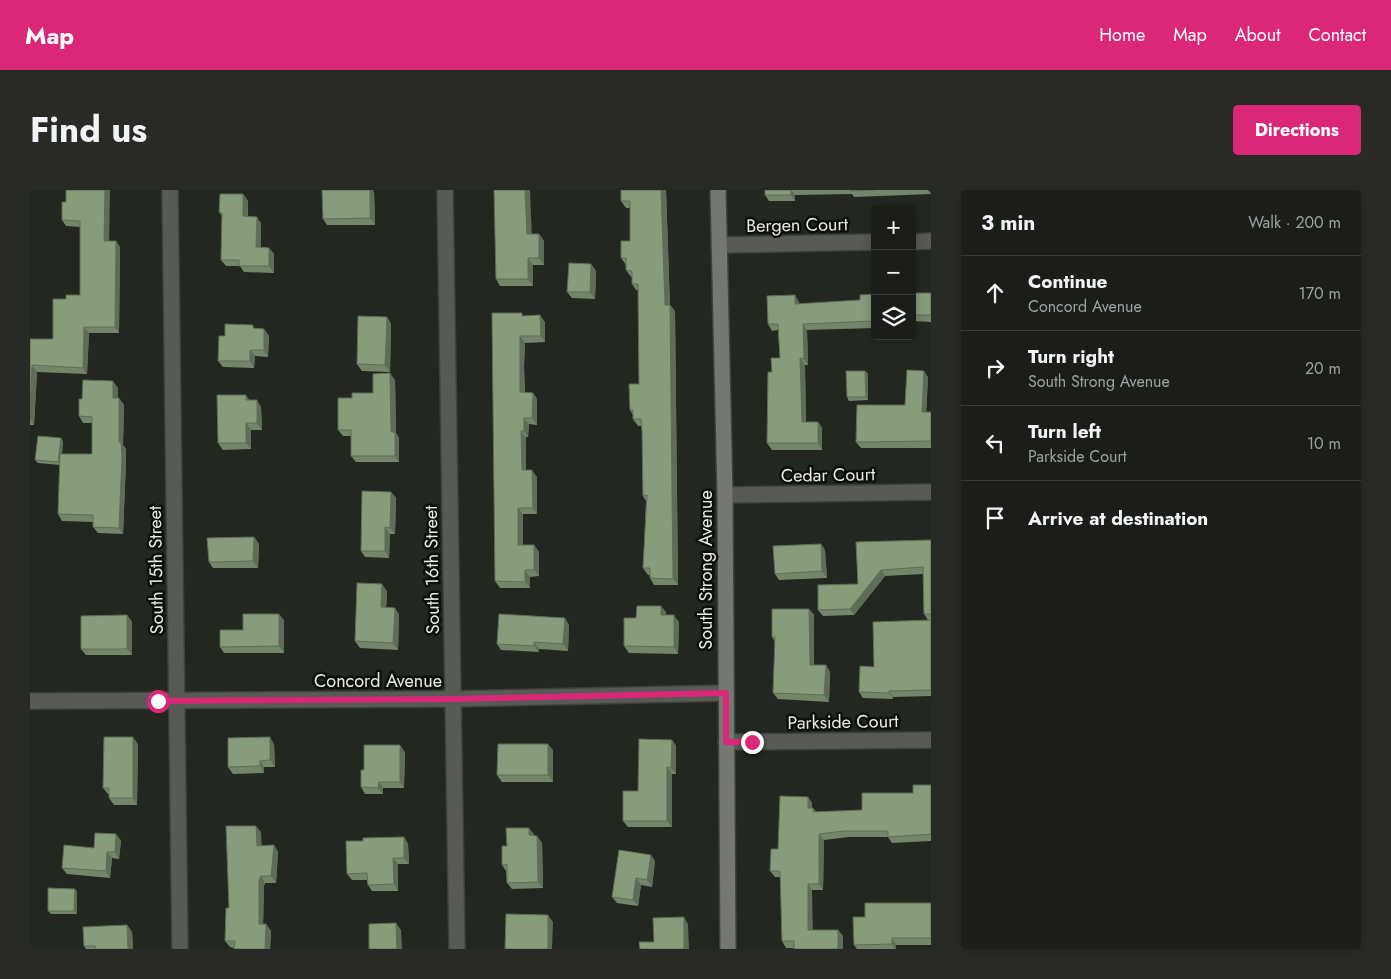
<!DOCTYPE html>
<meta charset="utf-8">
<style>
:root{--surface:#1a1d18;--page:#272a25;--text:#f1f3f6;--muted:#9fa2a2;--line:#383b37;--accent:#db2777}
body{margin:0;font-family:Jost,sans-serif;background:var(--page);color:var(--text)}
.controls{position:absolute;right:15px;top:15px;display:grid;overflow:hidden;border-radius:5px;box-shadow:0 2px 12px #0003}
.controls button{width:45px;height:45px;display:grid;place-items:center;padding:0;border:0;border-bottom:1px solid var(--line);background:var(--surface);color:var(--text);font:25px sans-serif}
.stop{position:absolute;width:15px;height:15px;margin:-11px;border:4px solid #db2777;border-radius:50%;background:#fff}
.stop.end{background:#db2777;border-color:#fff;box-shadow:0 1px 5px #0008}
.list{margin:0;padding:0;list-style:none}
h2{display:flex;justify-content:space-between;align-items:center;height:65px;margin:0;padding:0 20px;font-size:21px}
h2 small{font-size:16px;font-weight:400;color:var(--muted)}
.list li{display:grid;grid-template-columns:32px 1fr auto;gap:15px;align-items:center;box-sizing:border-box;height:75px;padding:0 20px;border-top:1px solid var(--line)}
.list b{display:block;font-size:19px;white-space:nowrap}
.list p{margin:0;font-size:16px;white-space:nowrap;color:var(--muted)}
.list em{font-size:16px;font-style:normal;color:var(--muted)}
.icon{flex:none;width:28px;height:28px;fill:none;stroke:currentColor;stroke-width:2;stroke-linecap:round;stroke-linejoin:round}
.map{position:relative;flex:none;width:901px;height:759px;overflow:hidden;border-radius:5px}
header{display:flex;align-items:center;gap:30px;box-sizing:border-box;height:70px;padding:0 25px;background:var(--accent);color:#fff}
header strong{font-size:24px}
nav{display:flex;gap:28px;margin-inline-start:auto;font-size:18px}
.intro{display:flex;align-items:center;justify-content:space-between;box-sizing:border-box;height:120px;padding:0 30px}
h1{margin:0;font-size:35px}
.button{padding:12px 22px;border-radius:5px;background:var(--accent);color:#fff;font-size:18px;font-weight:700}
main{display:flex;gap:30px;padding:0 30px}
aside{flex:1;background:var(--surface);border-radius:5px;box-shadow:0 2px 12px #0003}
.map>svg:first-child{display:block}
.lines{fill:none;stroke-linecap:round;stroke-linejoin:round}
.street-casing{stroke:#3e423c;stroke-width:18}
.secondary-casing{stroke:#3e423c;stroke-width:18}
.street{stroke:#585a56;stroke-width:15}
.secondary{stroke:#747772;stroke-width:15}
.wall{fill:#75856a}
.shaded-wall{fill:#5f6c56}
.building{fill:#889b7b;stroke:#5f6c56}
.route{stroke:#db2777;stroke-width:6}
.labels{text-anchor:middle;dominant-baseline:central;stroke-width:5;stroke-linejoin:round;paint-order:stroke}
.street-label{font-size:18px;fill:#e8ebe6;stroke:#0d0f0c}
</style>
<header>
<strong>Map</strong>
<nav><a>Home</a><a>Map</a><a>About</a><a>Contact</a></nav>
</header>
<div class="intro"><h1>Find us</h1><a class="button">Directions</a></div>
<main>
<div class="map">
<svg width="901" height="759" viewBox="0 0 901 759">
<rect width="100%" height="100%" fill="#222720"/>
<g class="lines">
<g class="street-casing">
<g id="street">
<path d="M140 0 150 759"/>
<path d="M415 0 427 759"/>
<path d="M882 52 901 51"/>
<path d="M689 55 845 52"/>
<path d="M695 305 901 302"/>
<path d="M0 511 423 509 696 503"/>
<path d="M696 552 901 550"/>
</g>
</g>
<g class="secondary-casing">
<path id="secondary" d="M688 0 695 305 698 759"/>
</g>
<use href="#street" class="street"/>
<use href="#secondary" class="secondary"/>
</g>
<g class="wall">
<path d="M636 0 640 115 645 121 648 395H624L620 388V385H618L613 378 616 311 613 306 612 240V236H608L603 229V225L600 220 609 194 608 100H606L602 94V87H601L596 80V75L591 68 600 51V18H596L591 11Z"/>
<path d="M735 0H901V4L824 7 822 4 765 5V11H739L735 5Z"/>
<path d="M344 2 345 35H297L293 29Z"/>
<path d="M213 4 218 11V26L231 33V57L239 58 244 64V83L214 82 210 76H196L191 70 192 26 189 22Z"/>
<path d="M32 12 79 51H86L90 57 89 143H59L57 184 7 182 4 235H0V149H23L36 109 50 105V37L36 36 32 30Z"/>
<path d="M501 44H509L514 51V75H503V96H470L466 89Z"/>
<path d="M561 74 566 81 565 109 542 108 537 102Z"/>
<path d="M882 103H901V132L882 131Z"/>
<path d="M845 104V138L777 140 778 175H775L776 232H788L792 238V260H742L737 253 742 182 750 168 748 140 742 141 738 134 769 112V114L830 110Z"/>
<path d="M462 123 494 126 515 132V152L495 153 494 176 495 202 503 203 507 209V235L499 234 498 247H496V280L507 287V324H493V355H504L509 362V386L500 387V398H470L465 391Z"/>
<path d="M357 127 361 134 360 182 332 181 327 174Z"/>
<path d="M226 139H234L239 146 238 167 225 166 224 178 193 177 188 171 195 146Z"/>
<path d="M835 181 838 184V210L819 211 817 207Z"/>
<path d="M898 187 896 222H901V258H831L826 252 875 215Z"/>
<path d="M365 190 366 243 369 248V272H326L321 266V246H313L308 240 322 208 343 203Z"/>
<path d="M88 198V208L94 215 93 255 96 259V273L93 344 68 343 63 337V332L32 331 28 324 30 275 8 273 5 270 33 251 32 264H62V233H53L49 226 52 209Z"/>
<path d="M220 210 231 217 232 240H221V259L193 260 188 253Z"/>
<path d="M361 302 366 308 365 344H360L359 368 335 367 331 361Z"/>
<path d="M224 347 229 354 228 378H183L179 372Z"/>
<path d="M901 350V506L863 507V509L833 508 829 502 844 477 898 430 894 424 893 384 855 386 824 425 793 426 788 420 828 394 826 352Z"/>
<path d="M791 354 795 360 797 388 749 390 745 384Z"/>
<path d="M357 401 356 417 369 424 368 460 330 458 325 451Z"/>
<path d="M779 419 784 425V475H796L800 482 799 512 748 509 743 503 745 452 742 447Z"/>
<path d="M636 422V425L649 432 648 464 599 463 594 456 606 428Z"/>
<path d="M97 425 102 432V465H56L51 459Z"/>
<path d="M254 430V463H194L190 457 213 440Z"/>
<path d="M539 435 538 461 509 459V462L471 460 467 454Z"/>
<path d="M642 550 646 556V584H642V637H598L593 631 608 601Z"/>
<path d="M108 554 107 615H84L79 608V604H78L73 598Z"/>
<path d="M244 554 245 577H234V583L203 584 198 577Z"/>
<path d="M523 560V592H472L467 585Z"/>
<path d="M375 562 374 598H353V604H335L331 597 334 580Z"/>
<path d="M901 595V651L862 653 858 647H819L794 650 793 700H782V740H808L813 746V759H764V758H756L752 751 751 687H745L740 681 748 659 778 607 782 613V618H783L786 622 832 620 883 603Z"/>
<path d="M231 642V656L244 655 248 662 246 693H235L234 696 233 734H236L241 741 240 759H204V758L200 757 195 751 199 718Z"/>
<path d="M86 644 91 651 89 669 82 668 80 688 37 684 32 678Z"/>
<path d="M504 644V646H507L512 653 513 698 482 699 477 693 476 681 472 675 477 656Z"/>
<path d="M374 647 378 654 379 674H368V701H342L338 695 337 690H322L317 684 333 651Z"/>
<path d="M625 671 622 697 611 695 608 716 587 713 582 707Z"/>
<path d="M45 699 47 702V724H21L18 721Z"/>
<path d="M901 713V755H866V759H827L824 755 835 727Z"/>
<path d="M97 735 102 742 103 759H56L54 756Z"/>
</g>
<g class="shaded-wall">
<path d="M75 0H80L79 57 74 51Z"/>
<path d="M340 0H343L344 2 345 35 340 28Z"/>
<path d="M495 0H500L502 51 497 44Z"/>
<path d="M631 0H636L640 121 635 115Z"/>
<path d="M761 0 765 5V11L761 5Z"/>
<path d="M213 4 218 11 217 33 213 26Z"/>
<path d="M227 27 231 33V64L226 57Z"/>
<path d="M509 44 514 51V75L509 68Z"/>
<path d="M86 51 90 57 89 143 85 137Z"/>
<path d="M239 58 244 64V83L239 76Z"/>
<path d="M498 68 503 75V96L498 89Z"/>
<path d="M561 74 566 81 565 109 560 102Z"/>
<path d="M765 105 769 112 770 120 765 114Z"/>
<path d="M640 115 645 121 648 395 643 389Z"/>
<path d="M510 125 515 132V152L511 146Z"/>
<path d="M357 127 361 134 360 182 355 175Z"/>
<path d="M773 134 777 140 778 175 774 169Z"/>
<path d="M54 137 59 143 57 184 53 178Z"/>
<path d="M234 139 239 146 238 167 234 160Z"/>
<path d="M490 146 495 153 494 176 495 209 490 202Z"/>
<path d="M220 160 225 166 224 178 220 171Z"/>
<path d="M770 168 775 175 776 238 772 232Z"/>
<path d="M2 175 7 182 4 235 0 229Z"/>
<path d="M835 181 838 184V210L836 207Z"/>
<path d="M894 181 898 187 896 229 892 222Z"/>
<path d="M360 183 365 190 366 243 369 248V272L365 266 361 242Z"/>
<path d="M83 191 88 198V214L83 208Z"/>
<path d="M503 203 507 209V235L502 228Z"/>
<path d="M216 205 220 211 216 210Z"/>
<path d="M89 208 94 215 93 255 96 259V273L93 344 89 338Z"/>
<path d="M227 210 231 217 232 240 227 233Z"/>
<path d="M494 228 499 234 498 247 494 241Z"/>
<path d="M788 232 792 238V260L788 253Z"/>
<path d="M216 233 221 240V259L216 253Z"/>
<path d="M491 241 496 247V287L492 280Z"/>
<path d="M31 248 33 251 31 275 28 272Z"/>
<path d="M502 280 507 287V324L503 318Z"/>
<path d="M361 302 366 308 365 344 360 338Z"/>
<path d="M488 318 493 324V362L488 355Z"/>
<path d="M355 337 360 344 359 368 355 361Z"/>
<path d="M224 347 229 354 228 378 223 371Z"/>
<path d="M791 354 795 360 797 388 792 381Z"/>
<path d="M504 355 509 362V386L504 380Z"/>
<path d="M495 380 500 387V398L495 392Z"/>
<path d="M851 380 855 386 824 425 820 419Z"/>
<path d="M352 394 357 401 356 424 351 417Z"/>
<path d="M631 416 636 422 635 432 631 425Z"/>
<path d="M365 418 369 424 368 460 363 453Z"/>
<path d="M779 419 784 425V481L780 475Z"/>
<path d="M249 424 254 430V463L249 456Z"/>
<path d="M97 425 102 432V465L97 459Z"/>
<path d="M644 425 649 432 648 464 644 457Z"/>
<path d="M535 428 539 435 538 461 533 454Z"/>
<path d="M504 452 509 459V462L504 456Z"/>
<path d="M796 475 800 482 799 512 794 505Z"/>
<path d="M859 501 863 507V509L859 503Z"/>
<path d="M103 547 108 554 107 615 103 608Z"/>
<path d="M240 547 244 554 245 577 240 570Z"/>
<path d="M642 550 646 556V584L641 578Z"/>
<path d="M518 554 523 560V592L518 585Z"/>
<path d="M370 555 375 562 374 598 370 592Z"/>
<path d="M230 571 234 577V583L230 576Z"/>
<path d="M637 577 642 584V637L637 631Z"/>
<path d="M349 592 353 598V604L348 598Z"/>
<path d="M778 607 782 613V624L778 618Z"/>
<path d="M226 636 231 642 232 662 227 656Z"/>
<path d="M499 638 504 644 503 652 499 645Z"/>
<path d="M86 644 91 651 89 669 85 662Z"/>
<path d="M789 644 794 650 793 700 789 694Z"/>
<path d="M507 646 512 653 513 698 508 692Z"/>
<path d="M374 647 378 654 379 674 374 668Z"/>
<path d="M244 655 248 662 246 693 241 686Z"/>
<path d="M77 662 82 668 80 688 76 681Z"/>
<path d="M621 665 625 671 622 697 617 690Z"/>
<path d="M363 668 368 674V701L364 694Z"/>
<path d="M231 686 235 693 234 696 233 741 229 734V690Z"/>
<path d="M606 688 611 695 608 716 603 710Z"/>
<path d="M778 694 782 700 783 746 778 740Z"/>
<path d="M45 699 47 702V724L44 721Z"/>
<path d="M518 725 523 732 522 759H518Z"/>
<path d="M654 727 658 734 659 759H654Z"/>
<path d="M366 733 371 740 372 759H367Z"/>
<path d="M236 734 241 741 240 759H235Z"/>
<path d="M97 735 102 742 103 759H98Z"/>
<path d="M808 740 813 746V759H808Z"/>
<path d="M862 748 866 755V759H865L862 754Z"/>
</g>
<g class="building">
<path d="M36 0H75L74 51H86L85 137H54L53 178 2 175 0 224V149H23V109H36V105H50V31L32 30V12H36Z"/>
<path d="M292 0H340V28L293 29Z"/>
<path d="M464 0H495L497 44H509V68H498V89H466Z"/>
<path d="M591 0H631L635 115H640L643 389 620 388V378H613L617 305 613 306 612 240 611 229H603V220H600L599 194H609L608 94H602V81L596 80V68H591V51H600V11H591Z"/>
<rect x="735" y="0" width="26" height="5"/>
<path d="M820 0H844L820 1Z"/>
<path d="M190 4H213V26L227 27 226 57 239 58V76H209V70H191L192 23 189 22Z"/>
<path d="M539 73 561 74 560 102H537Z"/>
<rect x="882" y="103" width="19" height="22"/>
<path d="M845 104V131L773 134 774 169 770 168 772 232H788V253H737L738 182H742L741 168H750L748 134H738L737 106 765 105V114L830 110V105Z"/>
<path d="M462 123H492V126L510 125 511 146H490V202L503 203 502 228H494V241H491L492 280H502L503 318H488V355H504V380H495V392L465 391Z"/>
<path d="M328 126 357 127 355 175 327 174Z"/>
<path d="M195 134 223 135V138L234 139V160H220V171H188L189 146H195Z"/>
<path d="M877 180 894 181 892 222H901V251L826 252 827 215H875Z"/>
<path d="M816 181H835L836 207H817Z"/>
<path d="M360 183 361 242H365V266H321V240H308V208H322V203H343V184Z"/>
<path d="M53 190 83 191V208H89V252H91L92 266 89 338 63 337V325L28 324 30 264H62V227L49 226V209H52Z"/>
<path d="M187 205H216V210H227V233H216V253H188Z"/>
<path d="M8 246 31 248 28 272 5 270Z"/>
<path d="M332 301 361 302 360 338 355 337V361H331Z"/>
<path d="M224 347 223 371 179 372 177 348Z"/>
<path d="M901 350V424H894L893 377 851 380 820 419 788 420V395L828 394 826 352Z"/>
<path d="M791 354 792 381 745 384 743 356Z"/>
<path d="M327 393 352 394 351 417 365 418 363 453 325 451Z"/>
<path d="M607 416H631V425H644V457L594 456V428H606Z"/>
<path d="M742 419H779L780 475H796L794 505 743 503 745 447H742Z"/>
<path d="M213 424H249V456L190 457V440H213Z"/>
<path d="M469 424 535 428 533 454 504 452V456L467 454Z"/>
<path d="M97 425V459H51V426Z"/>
<path d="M901 430V500L859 501V503L829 502 830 476 844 477 843 432Z"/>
<path d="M74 547H103V608H79V598H73Z"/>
<path d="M240 547V570L230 571V576L198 577V548Z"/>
<path d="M609 549 642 550 641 578 637 577V631H593V601H608Z"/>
<path d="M468 554H518V585H467Z"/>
<path d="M334 555H370V592H349L348 598 331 597V580H334Z"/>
<path d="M883 595H901V644L858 647V641H815L789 644V694H778V740H808V759H764V751H752L750 681H740L741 659H748L750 606 778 607V618H783V622L832 620V603H883Z"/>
<path d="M196 636H226L227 656 244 655 241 686H231L229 690V734H236L235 759H204L205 751H195L196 718H199Z"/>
<path d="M476 638H499V645L507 646 508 692 477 693V674L472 675V656H477Z"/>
<path d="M65 643 86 644 85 662H77L76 681 32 678 34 655 64 658Z"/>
<path d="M374 647V668H363L364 694 338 695 337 683 317 684 316 651H333V648Z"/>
<path d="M589 660 621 665 617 690 606 688 603 710 582 707Z"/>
<path d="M18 698 45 699 44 721H18Z"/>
<path d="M835 713H901V748H862V754L824 755 823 727H835Z"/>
<path d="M476 724 518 725V759H475Z"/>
<path d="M654 727V759H610L609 752H624L623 728Z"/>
<path d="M366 733 367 759H339V734Z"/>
<path d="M97 735 98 759H66L65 756H54L53 737Z"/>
</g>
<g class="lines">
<path class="route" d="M128 511 423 509 696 503V552H722"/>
</g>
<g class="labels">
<g class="street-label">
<text transform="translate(767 35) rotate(-1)">Bergen Court</text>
<text transform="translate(798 285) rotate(-1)">Cedar Court</text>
<text transform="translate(126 380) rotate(-91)">South 15th Street</text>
<text transform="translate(402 380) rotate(-91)">South 16th Street</text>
<text transform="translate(676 380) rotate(-90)">South Strong Avenue</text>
<text x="348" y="491">Concord Avenue</text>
<text transform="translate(813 532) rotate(-1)">Parkside Court</text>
</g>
</g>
</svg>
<div class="controls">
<button>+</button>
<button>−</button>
<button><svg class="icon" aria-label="layers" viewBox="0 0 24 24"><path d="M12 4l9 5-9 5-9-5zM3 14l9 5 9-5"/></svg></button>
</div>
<div class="stop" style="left:128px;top:511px"></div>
<div class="stop end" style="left:722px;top:552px"></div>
</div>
<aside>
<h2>3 min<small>Walk · 200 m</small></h2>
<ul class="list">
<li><svg class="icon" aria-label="ahead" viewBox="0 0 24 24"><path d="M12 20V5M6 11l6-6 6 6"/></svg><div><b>Continue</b><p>Concord Avenue</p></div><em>170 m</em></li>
<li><svg class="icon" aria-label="right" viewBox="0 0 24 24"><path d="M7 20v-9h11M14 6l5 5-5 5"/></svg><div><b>Turn right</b><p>South Strong Avenue</p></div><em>20 m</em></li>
<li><svg class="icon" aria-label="left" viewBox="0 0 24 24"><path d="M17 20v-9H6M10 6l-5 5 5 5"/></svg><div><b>Turn left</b><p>Parkside Court</p></div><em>10 m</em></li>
<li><svg class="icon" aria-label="arrive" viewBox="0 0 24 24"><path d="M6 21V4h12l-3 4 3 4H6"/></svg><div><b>Arrive at destination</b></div></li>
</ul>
</aside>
</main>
